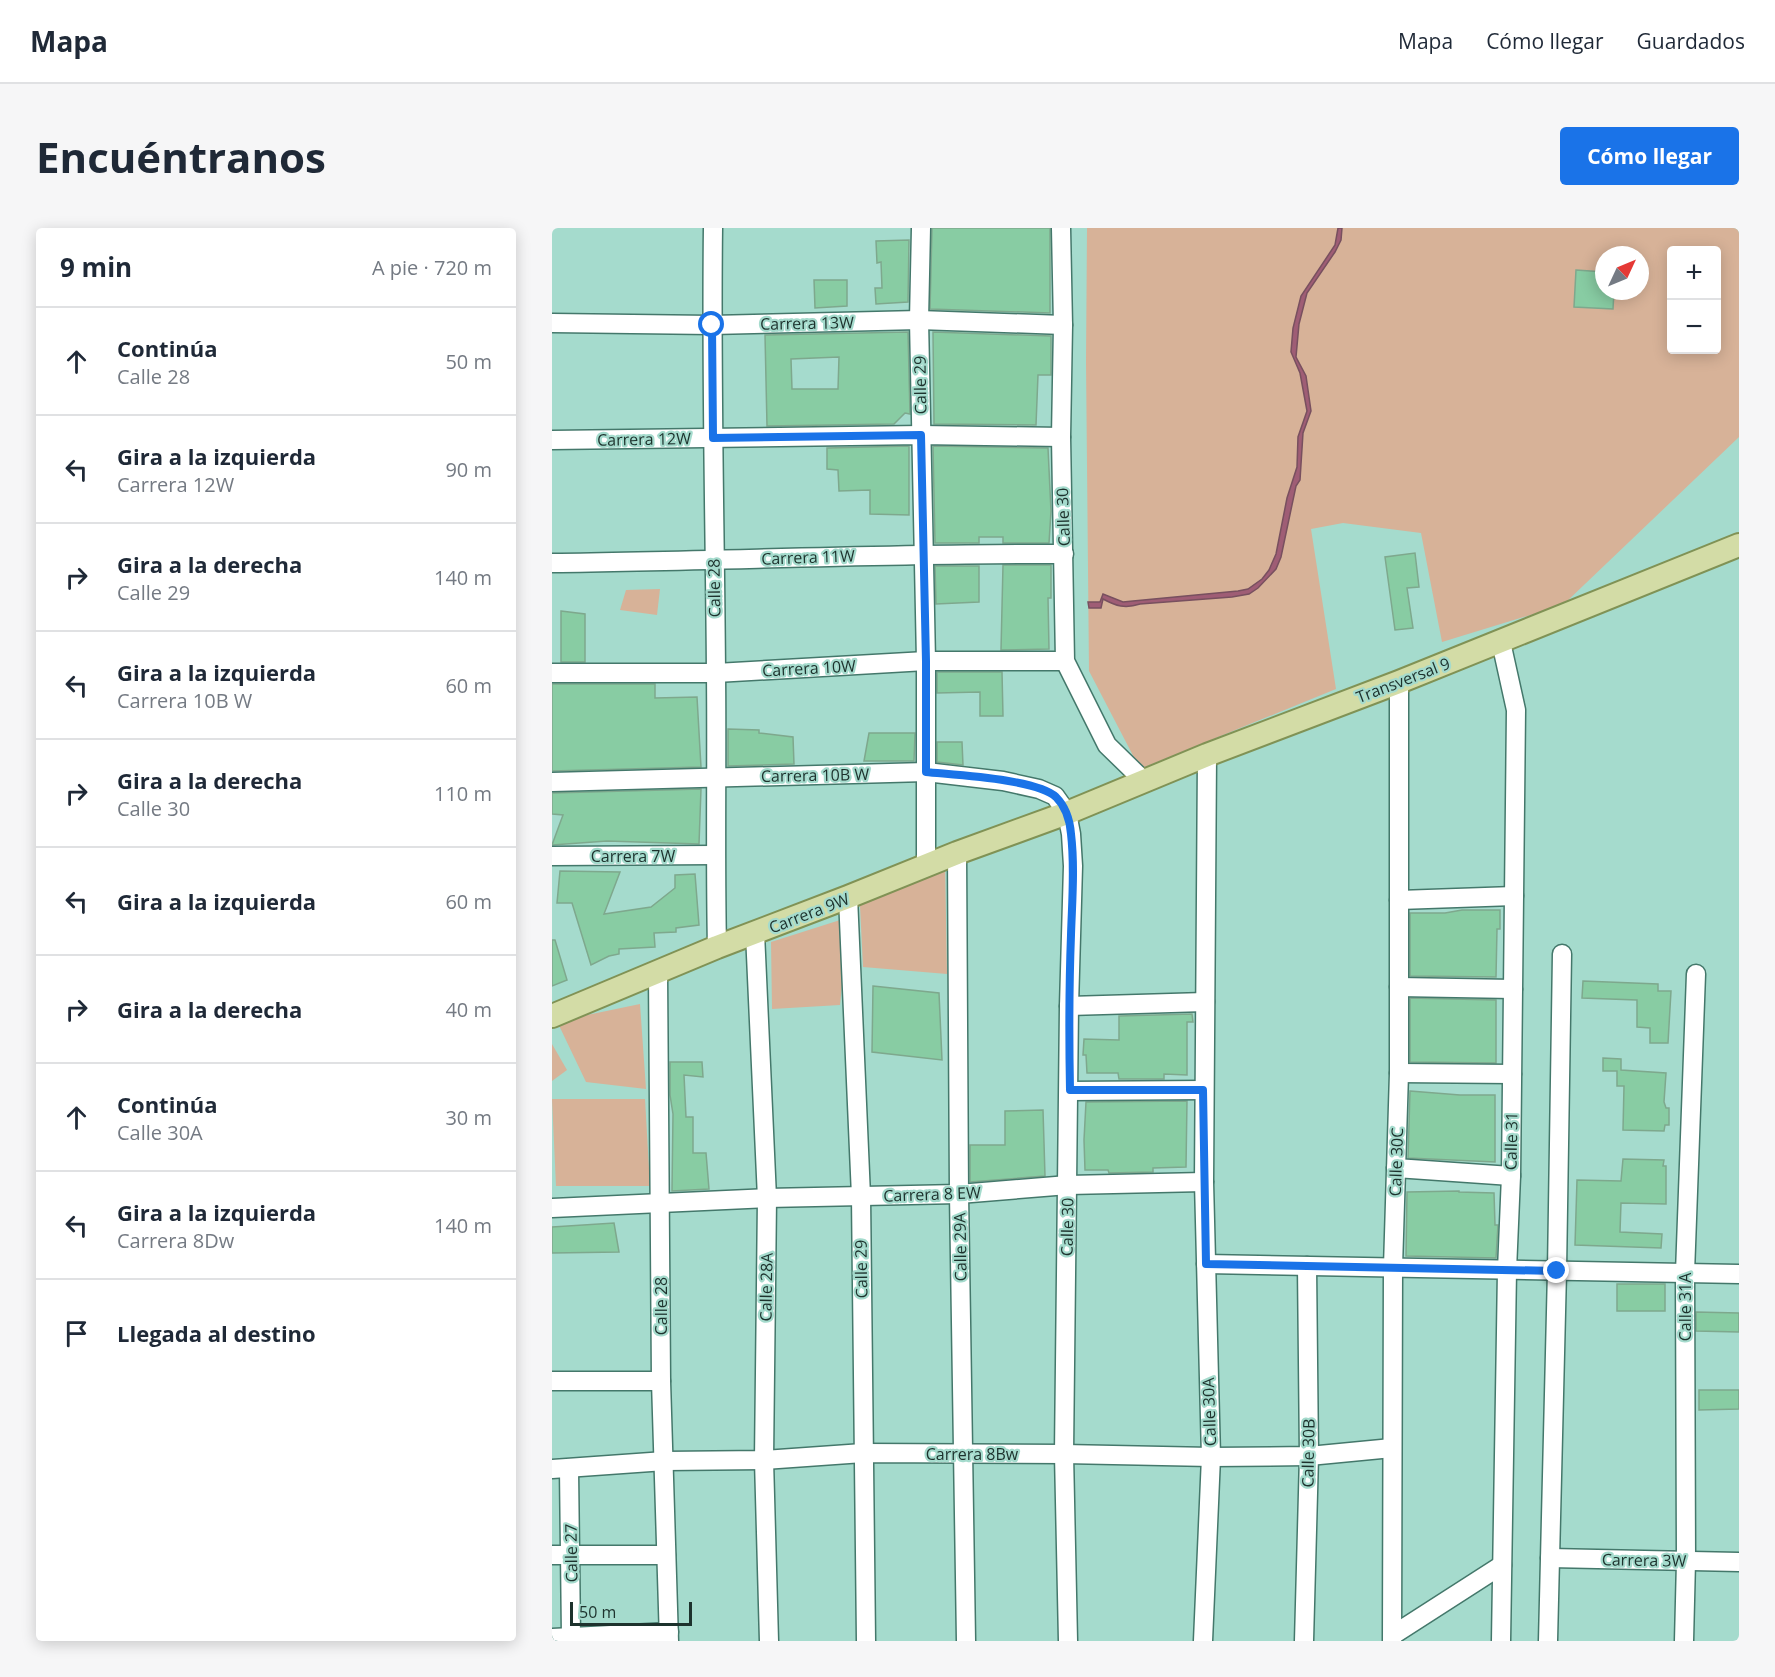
<!DOCTYPE html>
<html lang="es">
<meta charset="utf-8">
<style>
:root{--surface:#fff;--page:#f6f6f7;--text:#1f2937;--muted:#747a83;--line:#e0e1e3;--accent:#1a73e8}
body{margin:0;font-family:"Open Sans",sans-serif;background:var(--page);color:var(--text)}
.controls{position:absolute;right:18px;top:18px;display:grid;overflow:hidden;border-radius:6px;box-shadow:0 3px 15px #0003}
.controls button{width:54px;height:54px;display:grid;place-items:center;padding:0;border:0;border-bottom:2px solid var(--line);background:var(--surface);color:var(--text);font:30px sans-serif}
.compass{position:absolute;left:1043px;top:18px;width:54px;height:54px;border-radius:50%;background:var(--surface);box-shadow:0 3px 15px #0003;rotate:46deg}
.scale{position:absolute;left:18px;bottom:15px;width:122px;box-sizing:border-box;padding-left:6px;border:3px solid #1d322d;border-top:0;font-size:16px;line-height:21px;white-space:nowrap;color:#1d322d;-webkit-text-stroke:4px #a5dbcd;paint-order:stroke}
.stop{position:absolute;width:18px;height:18px;margin:-14px;border:4px solid #1a73e8;border-radius:50%;background:#fff}
.stop.end{background:#1a73e8;border-color:#fff;box-shadow:0 2px 6px #0008}
.list{margin:0;padding:0;list-style:none}
h2{display:flex;justify-content:space-between;align-items:center;height:78px;margin:0;padding:0 24px;font-size:26px}
h2 small{font-size:20px;font-weight:400;color:var(--muted)}
.list li{display:grid;grid-template-columns:39px 1fr auto;gap:18px;align-items:center;box-sizing:border-box;height:108px;padding:0 24px;border-top:2px solid var(--line)}
.list b{display:block;font-size:22px;white-space:nowrap}
.list p{margin:0;font-size:20px;white-space:nowrap;color:var(--muted)}
.list em{font-size:20px;font-style:normal;color:var(--muted)}
.icon{flex:none;width:33px;height:33px;fill:none;stroke:currentColor;stroke-width:2;stroke-linecap:round;stroke-linejoin:round}
.map{position:relative;flex:none;width:1187px;height:1413px;overflow:hidden;border-radius:6px}
header{display:flex;align-items:center;gap:36px;box-sizing:border-box;height:84px;padding:0 30px;background:var(--surface);border-bottom:2px solid var(--line)}
header strong{font-size:28px}
nav{display:flex;gap:33px;margin-inline-start:auto;font-size:21px}
.intro{display:flex;align-items:center;justify-content:space-between;box-sizing:border-box;height:144px;padding:0 36px}
h1{margin:0;font-size:42px}
.button{padding:15px 27px;border-radius:6px;background:var(--accent);color:#fff;font-size:21px;font-weight:700}
main{display:flex;gap:36px;padding:0 36px}
aside{flex:1;background:var(--surface);border-radius:6px;box-shadow:0 3px 15px #0003}
.map>svg:first-child{display:block}
.green{fill:#d7b298;fill-rule:evenodd}
.water{fill:#9f5d75;stroke:#78505f;stroke-width:1.5}
.building{fill:#88cca3;stroke:#7ea88d;stroke-width:1.5;fill-rule:evenodd}
.lines{fill:none;stroke-linecap:round;stroke-linejoin:round}
.minor-casing{stroke:#44786b;stroke-width:21}
.major-casing{stroke:#809255;stroke-width:26}
.minor{stroke:#fff;stroke-width:18}
.major{stroke:#d3dca6;stroke-width:22}
.route{stroke:#1a73e8;stroke-width:8}
.labels{text-anchor:middle;dominant-baseline:central;stroke-width:4.5;stroke-linejoin:round;paint-order:stroke}
.street-label{font-size:16px;fill:#1d322d;stroke:#a5dbcd}
</style>
<header>
<strong>Mapa</strong>
<nav><a>Mapa</a><a>Cómo llegar</a><a>Guardados</a></nav>
</header>
<div class="intro"><h1>Encuéntranos</h1><a class="button">Cómo llegar</a></div>
<main>
<aside>
<h2>9 min<small>A pie · 720 m</small></h2>
<ul class="list">
<li><svg class="icon" aria-label="ahead" viewBox="0 0 24 24"><path d="M12 20V5M6 11l6-6 6 6"/></svg><div><b>Continúa</b><p>Calle 28</p></div><em>50 m</em></li>
<li><svg class="icon" aria-label="left" viewBox="0 0 24 24"><path d="M17 20v-9H6M10 6l-5 5 5 5"/></svg><div><b>Gira a la izquierda</b><p>Carrera 12W</p></div><em>90 m</em></li>
<li><svg class="icon" aria-label="right" viewBox="0 0 24 24"><path d="M7 20v-9h11M14 6l5 5-5 5"/></svg><div><b>Gira a la derecha</b><p>Calle 29</p></div><em>140 m</em></li>
<li><svg class="icon" aria-label="left" viewBox="0 0 24 24"><path d="M17 20v-9H6M10 6l-5 5 5 5"/></svg><div><b>Gira a la izquierda</b><p>Carrera 10B W</p></div><em>60 m</em></li>
<li><svg class="icon" aria-label="right" viewBox="0 0 24 24"><path d="M7 20v-9h11M14 6l5 5-5 5"/></svg><div><b>Gira a la derecha</b><p>Calle 30</p></div><em>110 m</em></li>
<li><svg class="icon" aria-label="left" viewBox="0 0 24 24"><path d="M17 20v-9H6M10 6l-5 5 5 5"/></svg><div><b>Gira a la izquierda</b></div><em>60 m</em></li>
<li><svg class="icon" aria-label="right" viewBox="0 0 24 24"><path d="M7 20v-9h11M14 6l5 5-5 5"/></svg><div><b>Gira a la derecha</b></div><em>40 m</em></li>
<li><svg class="icon" aria-label="ahead" viewBox="0 0 24 24"><path d="M12 20V5M6 11l6-6 6 6"/></svg><div><b>Continúa</b><p>Calle 30A</p></div><em>30 m</em></li>
<li><svg class="icon" aria-label="left" viewBox="0 0 24 24"><path d="M17 20v-9H6M10 6l-5 5 5 5"/></svg><div><b>Gira a la izquierda</b><p>Carrera 8Dw</p></div><em>140 m</em></li>
<li><svg class="icon" aria-label="arrive" viewBox="0 0 24 24"><path d="M6 21V4h12l-3 4 3 4H6"/></svg><div><b>Llegada al destino</b></div></li>
</ul>
</aside>
<div class="map">
<svg width="1187" height="1413" viewBox="0 0 1187 1413">
<rect width="100%" height="100%" fill="#a5dbcd"/>
<g class="green">
<path d="M535 0H1187V209L1011 377 890 414 869 305 791 295 759 301 784 461 588 541 537 443 534 134ZM1120 22H1164V122H1120ZM1052 27H1088V63H1052Z"/>
<path d="M108 361 105 387 68 382 74 362Z"/>
<path d="M393 633 395 746 311 739 308 678 303 669Z"/>
<path d="M297 687 288 777 220 781 219 714 285 693Z"/>
<path d="M88 776 94 861 34 854 2 787 16 791Z"/>
<path d="M0 816 15 842 0 853Z"/>
<path d="M0 871H93L98 958H4Z"/>
</g>
<path class="water" d="M786 0H790L789 12 783 24 755 65 747 96 744 129 754 148 759 183 751 205 748 252 744 258 729 329 724 341 706 360 697 366 680 369 588 376C573 381 564 378 551 371L549 380H537L536 374H548L551 366 571 374 581 373 686 363 696 361 710 351 717 342 724 326 735 270 745 239 746 209 755 183 748 145 739 124 741 100 749 68 783 17Z"/>
<g class="building">
<path d="M380 0H498V85L378 81Z"/>
<path d="M357 12 356 74 324 76 323 60H330L329 34 325 35 324 13Z"/>
<path d="M1024 42 1052 44V63H1062L1061 81 1022 79Z"/>
<path d="M262 52H295V78L263 80Z"/>
<path d="M356 104 358 186 353 185 342 196 215 198 213 107ZM287 129 286 161H240L239 131Z"/>
<path d="M381 104 499 108V147H486L484 197 382 196Z"/>
<path d="M357 218V287L318 286V262L287 263 286 242 275 241V220Z"/>
<path d="M381 218 496 220 499 283 497 315H451V309H427V315H383Z"/>
<path d="M863 325 867 359 855 360 861 400 843 402 833 329Z"/>
<path d="M451 337H499V370H496L497 421 449 422Z"/>
<path d="M383 338H427V374L384 376Z"/>
<path d="M9 383 33 386V434H9Z"/>
<path d="M385 444H450L451 488H428V464L385 465Z"/>
<path d="M0 456H103V470L145 469 149 539 0 543Z"/>
<path d="M176 501 207 502V505L241 509 242 536 176 538Z"/>
<path d="M317 505H363L362 533H312Z"/>
<path d="M385 514H410L411 537 385 534Z"/>
<path d="M149 561 147 616 55 613 0 617 11 587 0 586V565Z"/>
<path d="M8 643 68 644 52 686 99 679 123 660V647L143 646 147 697 124 700V704L102 705 103 719 67 721V726L57 728 39 737 20 675H5Z"/>
<path d="M910 682H948V701H945L944 749 858 748V685H893Z"/>
<path d="M0 712H3L15 752 0 758Z"/>
<path d="M1031 753 1106 756V763H1119L1116 815H1098V800L1085 799V772L1030 770Z"/>
<path d="M321 758 387 765 390 832 320 824Z"/>
<path d="M858 770 944 772V835L858 834Z"/>
<path d="M640 786 641 794H635V847L612 846V851H567L566 845H535L534 827H531L532 811 567 812V788Z"/>
<path d="M1051 830 1069 831V842L1114 845 1112 874 1114 880H1117V897H1113L1112 903 1071 902 1072 858H1065V843H1051Z"/>
<path d="M118 834H150L151 849 132 847 134 889H141V925H154L157 961 120 963 121 886 118 867Z"/>
<path d="M858 863 908 867H943V934L856 930Z"/>
<path d="M635 873 634 939 601 940V944L557 945 556 942H533L532 912 534 874Z"/>
<path d="M491 882 493 948 418 954V917H453V883Z"/>
<path d="M1071 931 1112 932 1111 938H1114V976L1069 975 1068 1004 1110 1006 1109 1020 1023 1017 1025 952 1069 953Z"/>
<path d="M907 963V964L942 965 943 997H946L944 1030 854 1028 855 964Z"/>
<path d="M62 995 67 1024 0 1025V999Z"/>
<rect x="1065" y="1056" width="48" height="27"/>
<path d="M1144 1084 1187 1085V1104L1144 1103Z"/>
<path d="M1147 1162H1187V1181L1147 1182Z"/>
</g>
<g class="lines">
<g class="minor-casing">
<g id="minor">
<path d="M161 0C159 149 163 297 164 446 165 537 163 628 165 719"/>
<path d="M369 0 367 92 374 433V639"/>
<path d="M509 0 511 97 509 209 513 433 555 517 592 553"/>
<path d="M0 95 160 97 367 92 511 97"/>
<path d="M0 212 369 207 509 209"/>
<path d="M0 335C171 333 342 325 512 326"/>
<path d="M949 414 964 482 959 948 955 1042 949 1413"/>
<path d="M0 445H164L374 433H513"/>
<path d="M0 554 374 544 451 553 487 561 503 568 515 585 519 606 521 638 517 778 512 1226 516 1413"/>
<path d="M405 625 407 966 414 1413"/>
<path d="M0 628 163 627"/>
<path d="M296 669 309 968 314 1413"/>
<path d="M847 672 962 668"/>
<path d="M203 705 215 970 212 1232 217 1413"/>
<path d="M106 744 109 1153 117 1413"/>
<path d="M847 759 961 761"/>
<path d="M517 778 653 774"/>
<path d="M847 845 960 846"/>
<path d="M518 863 651 862"/>
<path d="M844 940 959 948"/>
<path d="M0 980 215 970 407 966 516 957 652 954"/>
<path d="M654 1036 1187 1046"/>
<path d="M0 1153H109"/>
<path d="M0 1241 113 1233 212 1232 311 1225 512 1226 659 1229 757 1228 840 1220"/>
<path d="M17 1241 19 1409"/>
<path d="M0 1327H114"/>
<path d="M998 1330 1187 1334"/>
<path d="M841 1407 950 1337"/>
<path d="M0 1410 117 1404"/>
<path d="M651 1413 659 1229 652 954 655 527"/>
<path d="M752 1413 757 1228 755 1038"/>
<path d="M840 1413 841 1039 847 845V454"/>
<path d="M996 1413 1005 1043 1010 726"/>
<path d="M1132 1413 1134 1333 1133 1045 1144 746"/>
</g>
</g>
<g class="major-casing">
<path id="major" d="M0 788 165 719 296 669 405 625 515 585 655 527 847 454 1187 317"/>
</g>
<use href="#minor" class="minor"/>
<use href="#major" class="major"/>
</g>
<g class="lines">
<path class="route" d="M160 97 161 210 369 207 374 433V544C402 547 485 551 504 569 514 579 518 593 519 606 523 639 520 674 519 707 517 759 517 811 518 862H651L654 1036 1005 1043"/>
</g>
<g class="labels">
<g class="street-label">
<text transform="translate(255 95) rotate(-1)">Carrera 13W</text>
<text transform="translate(368 157) rotate(-91)">Calle 29</text>
<text transform="translate(92 211) rotate(-1)">Carrera 12W</text>
<text transform="translate(511 289) rotate(-92)">Calle 30</text>
<text transform="translate(256 329) rotate(-2)">Carrera 11W</text>
<text transform="translate(162 360) rotate(-91)">Calle 28</text>
<text transform="translate(257 440) rotate(-3)">Carrera 10W</text>
<text transform="translate(851 452) rotate(-21)">Transversal 9</text>
<text transform="translate(263 547) rotate(-1)">Carrera 10B W</text>
<text x="81" y="628">Carrera 7W</text>
<text transform="translate(257 685) rotate(-21)">Carrera 9W</text>
<text transform="translate(959 913) rotate(-89)">Calle 31</text>
<text transform="translate(844 934) rotate(-88)">Calle 30C</text>
<text transform="translate(380 966) rotate(-2)">Carrera 8 EW</text>
<text transform="translate(515 999) rotate(-89)">Calle 30</text>
<text transform="translate(408 1019) rotate(-91)">Calle 29A</text>
<text transform="translate(309 1041) rotate(-91)">Calle 29</text>
<text transform="translate(214 1059) rotate(-89)">Calle 28A</text>
<text transform="translate(109 1078) rotate(-90)">Calle 28</text>
<text transform="translate(1133 1079) rotate(-90)">Calle 31A</text>
<text transform="translate(657 1184) rotate(-92)">Calle 30A</text>
<text transform="translate(756 1225) rotate(-89)">Calle 30B</text>
<text x="420" y="1226">Carrera 8Bw</text>
<text transform="translate(19 1325) rotate(-91)">Calle 27</text>
<text transform="translate(1092 1332) rotate(1)">Carrera 3W</text>
</g>
</g>
</svg>
<div class="controls">
<button>+</button>
<button>−</button>
</div>
<svg class="compass" viewBox="-18 -18 36 36"><path d="M0-13l5 13h-10z" fill="#e53935"/><path d="M0 13l5-13h-10z" fill="#747a83"/></svg>
<div class="scale">50 m</div>
<div class="stop" style="left:160px;top:97px"></div>
<div class="stop end" style="left:1005px;top:1043px"></div>
</div>
</main>
